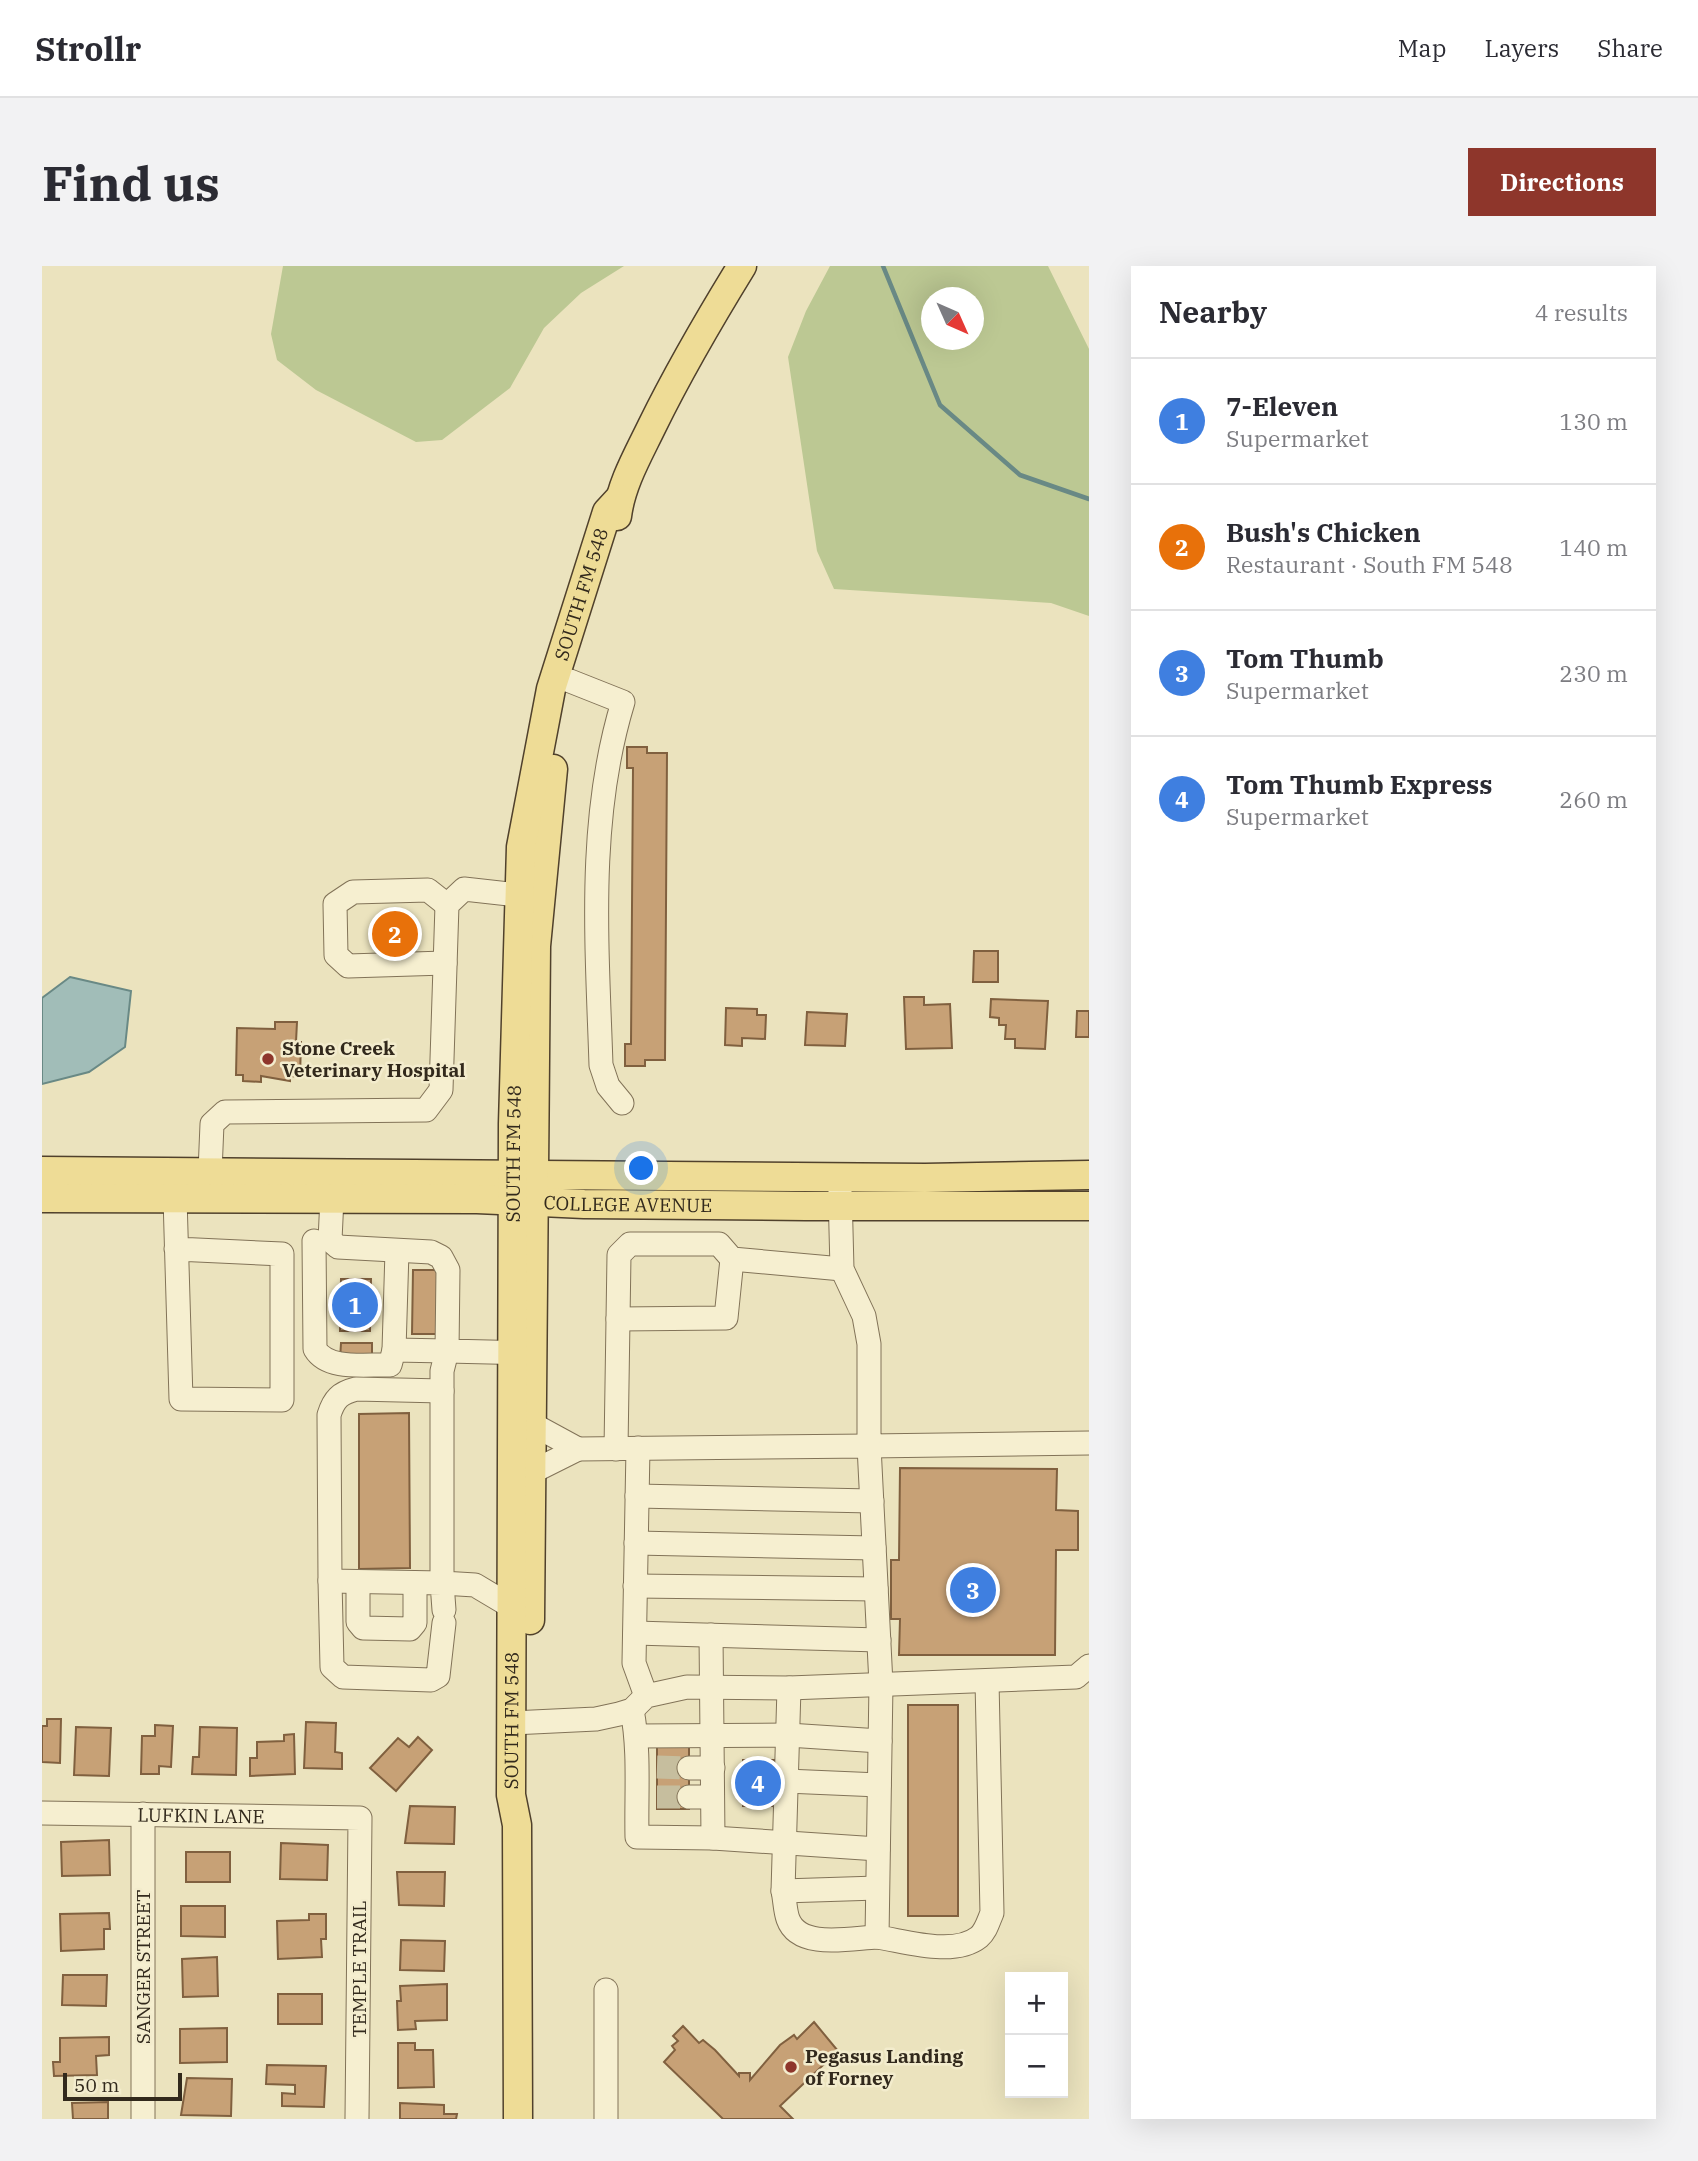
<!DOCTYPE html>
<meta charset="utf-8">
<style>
:root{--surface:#fff;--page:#f2f2f3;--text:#2b2b33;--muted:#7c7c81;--line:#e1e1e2;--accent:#8e362b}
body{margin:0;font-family:"IBM Plex Serif",serif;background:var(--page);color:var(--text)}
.controls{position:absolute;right:21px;bottom:21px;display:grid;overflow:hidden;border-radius:0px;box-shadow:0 7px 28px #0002}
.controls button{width:63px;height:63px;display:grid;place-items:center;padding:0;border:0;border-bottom:2px solid var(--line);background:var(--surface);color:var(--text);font:35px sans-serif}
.compass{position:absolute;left:879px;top:21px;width:63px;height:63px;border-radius:50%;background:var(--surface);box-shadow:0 7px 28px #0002;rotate:135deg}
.scale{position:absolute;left:21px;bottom:18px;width:119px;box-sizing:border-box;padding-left:7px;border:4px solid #32291c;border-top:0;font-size:19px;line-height:24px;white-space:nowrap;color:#32291c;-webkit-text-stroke:5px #f3eccd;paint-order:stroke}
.you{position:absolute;left:600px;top:903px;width:24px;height:24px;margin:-18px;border:5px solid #fff;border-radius:50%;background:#1a73e8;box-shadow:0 0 0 10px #1a73e833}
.badge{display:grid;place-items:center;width:46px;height:46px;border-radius:50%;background:var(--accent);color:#fff;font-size:23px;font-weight:700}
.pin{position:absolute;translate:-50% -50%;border:4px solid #fff;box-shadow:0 2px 7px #0006}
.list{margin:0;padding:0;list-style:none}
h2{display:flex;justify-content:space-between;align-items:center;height:91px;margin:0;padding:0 28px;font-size:30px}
h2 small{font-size:23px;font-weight:400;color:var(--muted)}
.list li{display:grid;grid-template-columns:46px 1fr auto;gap:21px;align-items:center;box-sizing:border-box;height:126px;padding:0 28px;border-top:2px solid var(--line)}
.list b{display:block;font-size:26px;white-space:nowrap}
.list p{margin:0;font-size:23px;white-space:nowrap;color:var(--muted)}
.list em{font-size:23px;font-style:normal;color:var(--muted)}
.map{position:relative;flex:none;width:1047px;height:1853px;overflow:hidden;border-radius:0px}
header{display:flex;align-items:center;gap:42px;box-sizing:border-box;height:98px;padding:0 35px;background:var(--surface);border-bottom:2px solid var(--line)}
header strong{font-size:33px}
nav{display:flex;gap:38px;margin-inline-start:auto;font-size:24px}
.intro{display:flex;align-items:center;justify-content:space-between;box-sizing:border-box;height:168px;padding:0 42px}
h1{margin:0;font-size:49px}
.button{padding:18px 32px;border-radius:0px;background:var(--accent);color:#fff;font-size:24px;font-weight:700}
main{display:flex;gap:42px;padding:0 42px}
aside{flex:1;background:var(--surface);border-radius:0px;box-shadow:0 7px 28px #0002}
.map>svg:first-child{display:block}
.green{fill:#bcc893;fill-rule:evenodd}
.water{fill:#a1bdb8;stroke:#698985;stroke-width:2}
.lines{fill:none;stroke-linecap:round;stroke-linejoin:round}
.stream{stroke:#698985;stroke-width:4.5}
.building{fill:#c7a176;stroke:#80603f;stroke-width:2}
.minor-tunnel{stroke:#c6be9e;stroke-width:23;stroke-dasharray:23 11;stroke-linecap:butt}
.minor-casing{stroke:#827358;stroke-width:25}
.major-casing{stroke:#50412c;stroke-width:31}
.minor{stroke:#f6efd0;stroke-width:23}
.major{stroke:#eedc96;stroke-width:28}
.poi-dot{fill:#8e362b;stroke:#f3eccd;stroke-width:2.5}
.labels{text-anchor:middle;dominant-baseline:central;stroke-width:5;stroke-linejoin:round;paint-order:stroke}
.street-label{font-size:19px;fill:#32291c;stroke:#f3eccd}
.poi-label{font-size:19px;font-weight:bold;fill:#32291c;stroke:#f3eccd;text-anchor:start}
</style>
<header>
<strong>Strollr</strong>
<nav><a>Map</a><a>Layers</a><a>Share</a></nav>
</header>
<div class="intro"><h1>Find us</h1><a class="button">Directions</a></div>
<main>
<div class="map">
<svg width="1047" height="1853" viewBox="0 0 1047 1853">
<rect width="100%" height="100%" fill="#ebe3be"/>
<g class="green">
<path d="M241 0H582L539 27 502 62 468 122 400 174 374 176 274 124 235 94 229 68Z"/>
<path d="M788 0H1006L1047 83V350L1009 337 792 323 775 285 746 91 764 45ZM890 32H932V74H890Z"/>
</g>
<path class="water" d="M28 711 89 725 83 781 47 806 0 818V732Z"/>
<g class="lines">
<path class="stream" d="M841 0 898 139 978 209 1047 233"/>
</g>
<g class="building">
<path d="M585 481H605V487H625L623 794H603V800H583V778H589L591 502H585Z"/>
<path d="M335 653H371V686L335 683Z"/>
<path d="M932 685H956V716H931Z"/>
<path d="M862 731H882V739L908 738 910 782 864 783Z"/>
<path d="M949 733 1006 735 1003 783 973 782V773H963L964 759H957V752L948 751Z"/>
<path d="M684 742 715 743V749H724L723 773 700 772V780L683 779Z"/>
<path d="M1035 745H1047V771H1034Z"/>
<path d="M765 746 805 748 803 780 763 779Z"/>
<path d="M233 756H255L254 776H259L258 811 248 810V815L219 810V816L201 815V809H194L195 762 233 763Z"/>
<path d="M371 1004H399L398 1068H370Z"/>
<path d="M299 1013H329L328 1065H298Z"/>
<path d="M299 1077H330V1094H298Z"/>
<path d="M367 1147 368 1302 317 1303V1148Z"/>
<path d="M858 1202 1015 1203 1014 1244 1036 1245V1284H1014L1013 1389H857L858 1353H849V1294H857Z"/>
<rect x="866" y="1439" width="50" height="211"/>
<path d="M5 1453H19L18 1497 0 1496V1460H5Z"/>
<path d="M264 1456 294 1457 293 1486 300 1487V1503L262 1502Z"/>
<path d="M113 1459 131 1460 129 1501 117 1500V1508H99L100 1470H113Z"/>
<path d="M34 1461 69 1462 67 1510 32 1509Z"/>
<path d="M158 1461 195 1462 194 1509 150 1508 151 1491H157Z"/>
<path d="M252 1468 253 1508 208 1510V1492H215V1476L242 1475V1469Z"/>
<path d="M376 1471 390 1484 354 1525 328 1502 356 1472 367 1481Z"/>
<rect x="615" y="1474" width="32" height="69"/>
<rect x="701" y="1494" width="31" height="46"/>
<path d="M368 1540 413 1541 412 1578 363 1577Z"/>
<path d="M67 1574 68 1609 20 1610 19 1576Z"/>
<path d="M239 1577 286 1579 285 1614 238 1613Z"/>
<rect x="144" y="1586" width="44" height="30"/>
<path d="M355 1606H403L402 1640 357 1639Z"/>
<path d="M139 1640H183V1671L139 1670Z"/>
<path d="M67 1647 68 1663H62V1683L19 1685 18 1648Z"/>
<path d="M267 1648H284V1673H279L280 1691 236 1693 235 1655 267 1654Z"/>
<path d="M359 1674 403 1675 402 1705 358 1704Z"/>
<path d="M175 1691 176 1730 141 1731 140 1693Z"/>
<path d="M21 1709H65L64 1740 20 1739Z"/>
<path d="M405 1718V1754L373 1755 374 1763 356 1764 355 1735H359L358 1720Z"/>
<rect x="236" y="1728" width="44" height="30"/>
<path d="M772 1756 796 1785 738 1840 751 1853H681L622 1796 633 1784 630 1780 636 1775 631 1770 641 1760 657 1777 661 1774 673 1784 697 1810V1807H708V1814L738 1779 752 1769 755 1773Z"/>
<path d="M185 1762V1796L138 1797V1763Z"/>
<path d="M67 1771V1789L54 1790 55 1809 12 1810 11 1796H18V1772Z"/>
<path d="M356 1777H373V1784H391L392 1821 356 1822Z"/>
<path d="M225 1799 284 1800 282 1841 240 1840V1827L253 1828V1819L224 1818Z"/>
<path d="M145 1812 190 1813 189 1850 139 1849Z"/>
<path d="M66 1836V1853H31L30 1837Z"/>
<path d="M358 1837 402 1839V1848H415L414 1853H358Z"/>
</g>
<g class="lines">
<g class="minor-tunnel">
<path d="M615 1501 647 1502"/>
<path d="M615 1531H647"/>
</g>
<g class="minor-casing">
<g id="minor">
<path d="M528 415 581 436C545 554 555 677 559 799L566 820 580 837"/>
<path d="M403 697 306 700 294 689 293 638 311 626 386 624 405 639"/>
<path d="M168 906 170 858 183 846 384 844 399 824 405 639 422 623 476 629"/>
<path d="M798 925 800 1003 822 1050 827 1078V1180L1047 1177"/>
<path d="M133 932 139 1133 240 1134V988L134 983"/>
<path d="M290 932 288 974 296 981 389 986 399 991 406 1004 405 1085 487 1087"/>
<path d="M272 975 273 1083C286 1105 325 1098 348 1099L352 1084 405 1085 400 1105V1317L433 1319 470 1341"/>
<path d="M576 1053 684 1052 690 993"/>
<path d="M352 1084 355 985"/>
<path d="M400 1125 314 1123C298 1127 292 1133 287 1149L288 1315 400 1317 402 1344"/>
<path d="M596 1182 592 1397 604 1430"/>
<path d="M536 1183 827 1180 839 1418 835 1671C863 1675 912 1691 937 1671 944 1665 946 1656 950 1647L945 1415"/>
<path d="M574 1183 577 989 588 978H677L690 993 800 1003"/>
<path d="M490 1206 536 1183 490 1158"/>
<path d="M595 1230 830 1235"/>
<path d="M594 1277 832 1282"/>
<path d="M288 1315 290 1401 301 1411 389 1414 396 1410 402 1357"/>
<path d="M316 1317V1356L321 1362 368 1363 373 1357V1317"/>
<path d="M593 1320 834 1323"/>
<path d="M593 1367 837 1374"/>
<path d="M669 1369 671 1572"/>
<path d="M747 1422 741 1625C743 1634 743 1645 746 1653 757 1684 809 1672 835 1671"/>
<path d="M590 1444C598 1485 594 1529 595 1571L671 1572 836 1583"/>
<path d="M470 1457 554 1453 577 1448 590 1444 604 1430 645 1421 747 1422 1034 1411 1047 1400"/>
<path d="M595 1470 746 1469 838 1475"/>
<path d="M647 1502H671"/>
<path d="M744 1515 837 1519"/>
<path d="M647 1531H670"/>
<path id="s1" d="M0 1547 318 1552 315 1853"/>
<path d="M741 1625 835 1622"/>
<path d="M101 1853V1548"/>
<path d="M564 1853V1724"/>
</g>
</g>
<g class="major-casing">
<g id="major">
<path d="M575 250C579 218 596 189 610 160 637 105 668 52 700 0"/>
<path d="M0 905 883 912 1047 909"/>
<path id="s2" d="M0 932 435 933 542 938 764 940H1047"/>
<path d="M488 1354 494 680 511 503"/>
<path id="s3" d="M476 1853 475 1559 469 1529 471 858 479 581 509 423 565 246 577 233"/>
</g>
</g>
<use href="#minor" class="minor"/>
<use href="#major" class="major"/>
</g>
<g class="poi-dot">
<circle cx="226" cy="793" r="7"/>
<circle cx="749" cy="1801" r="7"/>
</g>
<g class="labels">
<g class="street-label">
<text stroke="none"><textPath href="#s3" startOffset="1533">SOUTH FM 548</textPath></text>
<text stroke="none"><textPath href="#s3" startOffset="966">SOUTH FM 548</textPath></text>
<text stroke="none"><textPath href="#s2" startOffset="586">COLLEGE AVENUE</textPath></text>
<text stroke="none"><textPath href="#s3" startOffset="399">SOUTH FM 548</textPath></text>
<text stroke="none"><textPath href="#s1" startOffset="159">LUFKIN LANE</textPath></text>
<text transform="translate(101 1701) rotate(-90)">SANGER STREET</text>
<text transform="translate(317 1703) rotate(-90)">TEMPLE TRAIL</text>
</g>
<g class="poi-label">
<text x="240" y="782">Stone Creek<tspan x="240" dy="22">Veterinary Hospital</tspan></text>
<text x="763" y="1790">Pegasus Landing<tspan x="763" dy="22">of Forney</tspan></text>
</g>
</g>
</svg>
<div class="controls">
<button>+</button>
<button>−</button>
</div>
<svg class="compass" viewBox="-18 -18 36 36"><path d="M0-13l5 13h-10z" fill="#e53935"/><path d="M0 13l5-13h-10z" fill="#7c7c81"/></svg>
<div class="scale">50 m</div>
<div class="you"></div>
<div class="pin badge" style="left:313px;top:1039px;background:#3f7fe0">1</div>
<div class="pin badge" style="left:353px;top:668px;background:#e8710a">2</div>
<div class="pin badge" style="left:931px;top:1324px;background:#3f7fe0">3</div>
<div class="pin badge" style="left:716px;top:1517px;background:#3f7fe0">4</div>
</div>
<aside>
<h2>Nearby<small>4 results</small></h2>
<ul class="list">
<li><span class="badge" style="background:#3f7fe0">1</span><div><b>7-Eleven</b><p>Supermarket</p></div><em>130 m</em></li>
<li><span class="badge" style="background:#e8710a">2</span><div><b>Bush's Chicken</b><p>Restaurant · South FM 548</p></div><em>140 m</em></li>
<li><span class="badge" style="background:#3f7fe0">3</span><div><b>Tom Thumb</b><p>Supermarket</p></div><em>230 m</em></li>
<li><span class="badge" style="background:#3f7fe0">4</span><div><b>Tom Thumb Express</b><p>Supermarket</p></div><em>260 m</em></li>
</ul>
</aside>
</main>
